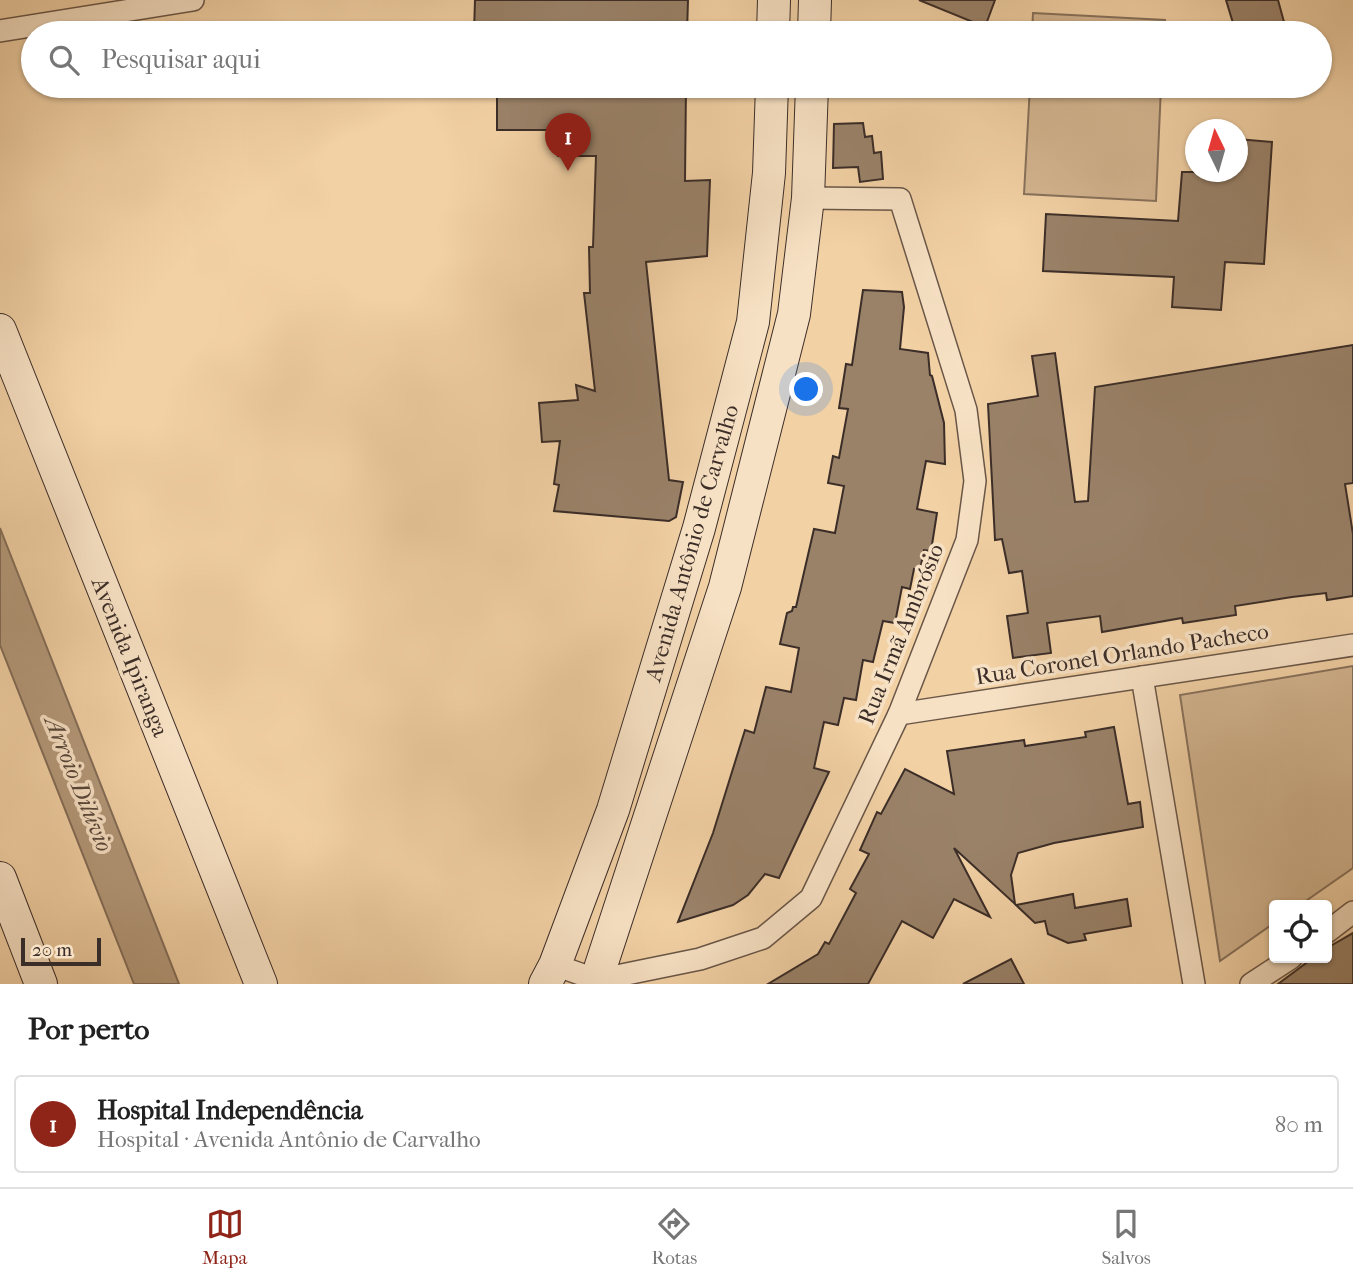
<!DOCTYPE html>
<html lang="pt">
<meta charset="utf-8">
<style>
:root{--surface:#fff;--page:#f2f2f2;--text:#222;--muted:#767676;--line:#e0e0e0;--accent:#8f2418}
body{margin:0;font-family:"IM FELL French Canon",serif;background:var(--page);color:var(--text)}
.controls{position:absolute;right:21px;bottom:21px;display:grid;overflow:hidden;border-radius:7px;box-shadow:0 2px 5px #0004}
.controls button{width:63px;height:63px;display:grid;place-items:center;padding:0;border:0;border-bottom:2px solid var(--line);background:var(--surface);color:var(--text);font:35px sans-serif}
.compass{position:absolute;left:1185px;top:119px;width:63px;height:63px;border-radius:50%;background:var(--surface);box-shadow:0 2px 5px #0004;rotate:355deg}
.scale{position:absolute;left:21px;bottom:18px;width:80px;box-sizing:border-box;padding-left:7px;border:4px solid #3b2d28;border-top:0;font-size:19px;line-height:24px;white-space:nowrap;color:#3b2d28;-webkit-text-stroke:5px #f7e1c4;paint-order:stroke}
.you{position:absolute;left:807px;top:390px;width:24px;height:24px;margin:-18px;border:5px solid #fff;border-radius:50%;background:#1a73e8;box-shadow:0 0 0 10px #1a73e833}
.badge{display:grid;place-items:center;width:46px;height:46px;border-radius:50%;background:var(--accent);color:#fff;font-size:23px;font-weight:700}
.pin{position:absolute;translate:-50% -58px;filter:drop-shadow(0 2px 4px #0008)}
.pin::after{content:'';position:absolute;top:37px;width:24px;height:21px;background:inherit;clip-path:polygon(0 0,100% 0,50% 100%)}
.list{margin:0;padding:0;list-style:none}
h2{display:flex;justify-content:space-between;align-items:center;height:91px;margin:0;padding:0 28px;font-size:30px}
h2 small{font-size:23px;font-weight:400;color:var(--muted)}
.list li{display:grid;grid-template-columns:46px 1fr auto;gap:21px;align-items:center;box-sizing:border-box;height:98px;margin:0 14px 14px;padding:0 14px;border:2px solid var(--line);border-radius:7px}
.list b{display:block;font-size:26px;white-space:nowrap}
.list p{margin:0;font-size:23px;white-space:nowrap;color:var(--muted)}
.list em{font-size:23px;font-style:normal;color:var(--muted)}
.icon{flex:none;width:38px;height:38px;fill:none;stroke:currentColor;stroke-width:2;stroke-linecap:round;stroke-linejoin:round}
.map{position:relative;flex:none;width:1353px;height:984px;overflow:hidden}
.search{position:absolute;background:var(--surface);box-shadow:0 2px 5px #0004;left:21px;right:21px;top:21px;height:77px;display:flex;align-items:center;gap:18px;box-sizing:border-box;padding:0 24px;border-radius:38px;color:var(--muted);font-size:26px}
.sheet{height:203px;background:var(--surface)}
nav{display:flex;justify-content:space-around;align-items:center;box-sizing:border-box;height:98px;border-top:2px solid var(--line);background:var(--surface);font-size:19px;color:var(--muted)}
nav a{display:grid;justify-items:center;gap:4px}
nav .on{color:var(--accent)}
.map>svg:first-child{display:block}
.green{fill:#d3b590;stroke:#87715c;stroke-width:2}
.water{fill:#b4997a;stroke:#846e59;stroke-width:2}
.building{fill:#9a8269;stroke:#3b2d28;stroke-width:2}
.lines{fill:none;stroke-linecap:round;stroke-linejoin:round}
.minor-casing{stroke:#695647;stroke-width:24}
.secondary-casing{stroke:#3b2d28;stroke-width:34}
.minor{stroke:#f7e1c4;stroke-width:21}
.secondary{stroke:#f7e1c4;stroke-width:32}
.labels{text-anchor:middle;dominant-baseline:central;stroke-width:7;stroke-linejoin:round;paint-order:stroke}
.street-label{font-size:23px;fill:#3b2d28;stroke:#f7e1c4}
.water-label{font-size:24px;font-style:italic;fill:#59483c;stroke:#f7e1c4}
</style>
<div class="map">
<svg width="1353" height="984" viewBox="0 0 1353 984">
<rect width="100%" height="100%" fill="#f2d1a5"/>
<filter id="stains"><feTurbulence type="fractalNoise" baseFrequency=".00286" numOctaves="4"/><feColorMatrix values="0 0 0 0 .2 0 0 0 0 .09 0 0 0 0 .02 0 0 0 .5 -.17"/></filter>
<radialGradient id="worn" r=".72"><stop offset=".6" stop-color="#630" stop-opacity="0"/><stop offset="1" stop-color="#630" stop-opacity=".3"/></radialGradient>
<g class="green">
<path d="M1033 13 1165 20 1164 33H1032Z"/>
<path d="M1030 86H1161L1156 201 1024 194Z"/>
<path d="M1353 666V868L1300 905H1274V923L1220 961 1180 695Z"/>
</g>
<path class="water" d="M0 528 179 984H134L0 645Z"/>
<g class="building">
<path d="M475 0H688L687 33H474Z"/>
<path d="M919 0H995L985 27Z"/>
<path d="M1226 0H1278L1287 33H1236Z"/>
<path d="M497 86H686L685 181 710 180 707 256 646 262 669 480 683 482 676 517 669 521 554 511 559 485 554 484 560 441 542 442 539 403 578 400 576 385 595 391 584 293H590L589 247H593L596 156H558L559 130H497Z"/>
<path d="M863 123 865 137 872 136 874 153 881 152 883 179 860 182 858 167 833 168 834 124Z"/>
<path d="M1237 139 1272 142 1264 264 1225 262 1221 310 1172 307 1174 277 1043 271 1046 214 1178 221 1182 172H1237Z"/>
<path d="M863 290 902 292 904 307 900 349 928 353 930 375 932 376 944 423 945 464 926 461 917 509 937 513 931 551 924 550 920 570 914 569 910 589 902 587 895 623 883 621 873 662 863 660 856 700 844 698 838 725 824 722 814 768 829 772 779 878 765 874 748 895 733 905 678 922 713 833 745 730 754 733 766 687 791 692 799 648 780 644 787 613 792 611 793 607H796L814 529 835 533 844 486 828 483 833 456 839 458 848 409 839 408 846 364 852 365Z"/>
<path d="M1353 345V483L1345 484 1353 534V596L1327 600 1326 593 1292 597 1235 606 1236 615 1183 623 1182 618 1102 632 1100 616 1047 623 1051 653 1013 658 1007 616 1028 613 1022 571 1009 573 1002 539 995 540 988 404 1038 396 1032 356 1055 353 1075 502 1088 501 1095 387Z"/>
<path d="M1114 727 1128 804 1140 802 1143 827 1054 843 1018 853 1011 875 1015 904 954 848 990 917 954 899 933 938 902 921 868 984H768L818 954 825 942 829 944 856 893 850 889 869 854 860 850 877 812 881 814 905 769 954 794 947 751 1024 740 1025 746 1086 737 1085 732Z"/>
<path d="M1073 894 1075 908 1127 899 1131 926 1084 934 1086 940 1068 943 1048 934 1045 921 1035 923 1016 905Z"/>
<path d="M1353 933V984H1278L1313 958H1327V948Z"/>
<path d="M1011 959 1024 984H963Z"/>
</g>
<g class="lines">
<g class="minor-casing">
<g id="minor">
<path d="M0 31 193 0"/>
<path d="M1142 677 1194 984"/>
<path d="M899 714 1353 645"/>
<path d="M1327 932 1353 912"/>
<path d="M555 965 597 980 700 959 763 938 811 898 899 714 967 540 975 481 966 410 900 199 808 198"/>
<path d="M1251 984 1291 958"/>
</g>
</g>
<g class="secondary-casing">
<g id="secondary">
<path d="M773 33 774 0"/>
<path d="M814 33 815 0"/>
<path d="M0 330 261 984"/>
<path d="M0 878 41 984"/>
<path d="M545 984 555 965 613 810 699 528 753 322 769 173 772 86"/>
<path d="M595 984 725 587 794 314 808 198 812 86"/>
</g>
</g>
<use href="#minor" class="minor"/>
<use href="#secondary" class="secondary"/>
</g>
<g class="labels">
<g class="street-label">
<text transform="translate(692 543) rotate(-74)">Avenida Antônio de Carvalho</text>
<text transform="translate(901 634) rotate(-68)">Rua Irmã Ambrósio</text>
<text transform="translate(1122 654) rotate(-9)">Rua Coronel Orlando Pacheco</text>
<text transform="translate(130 657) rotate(68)">Avenida Ipiranga</text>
</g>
<g class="water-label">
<text transform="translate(79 784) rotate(68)">Arroio Dilúvio</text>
</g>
</g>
<rect width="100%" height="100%" filter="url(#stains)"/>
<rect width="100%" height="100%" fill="url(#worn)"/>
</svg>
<div class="controls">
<button><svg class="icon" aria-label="locate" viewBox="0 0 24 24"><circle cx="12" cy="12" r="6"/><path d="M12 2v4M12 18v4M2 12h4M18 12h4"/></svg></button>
</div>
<svg class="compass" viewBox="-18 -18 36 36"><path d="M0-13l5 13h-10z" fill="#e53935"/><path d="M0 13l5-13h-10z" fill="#767676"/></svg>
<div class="scale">20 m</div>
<div class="you"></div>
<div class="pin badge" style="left:568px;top:171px">1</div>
<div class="search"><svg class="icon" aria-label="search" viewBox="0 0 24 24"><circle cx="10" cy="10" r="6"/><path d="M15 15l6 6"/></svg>Pesquisar aqui</div>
</div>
<section class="sheet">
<h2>Por perto<small></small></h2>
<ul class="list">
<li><span class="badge">1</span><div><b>Hospital Independência</b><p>Hospital · Avenida Antônio de Carvalho</p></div><em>80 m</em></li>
</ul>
</section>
<nav>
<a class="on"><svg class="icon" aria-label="map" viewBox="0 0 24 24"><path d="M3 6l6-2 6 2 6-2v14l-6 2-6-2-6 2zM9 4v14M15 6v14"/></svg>Mapa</a>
<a><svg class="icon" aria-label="directions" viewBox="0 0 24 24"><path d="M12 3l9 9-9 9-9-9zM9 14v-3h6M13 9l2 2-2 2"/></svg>Rotas</a>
<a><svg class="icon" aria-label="saved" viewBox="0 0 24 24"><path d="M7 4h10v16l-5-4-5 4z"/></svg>Salvos</a>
</nav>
